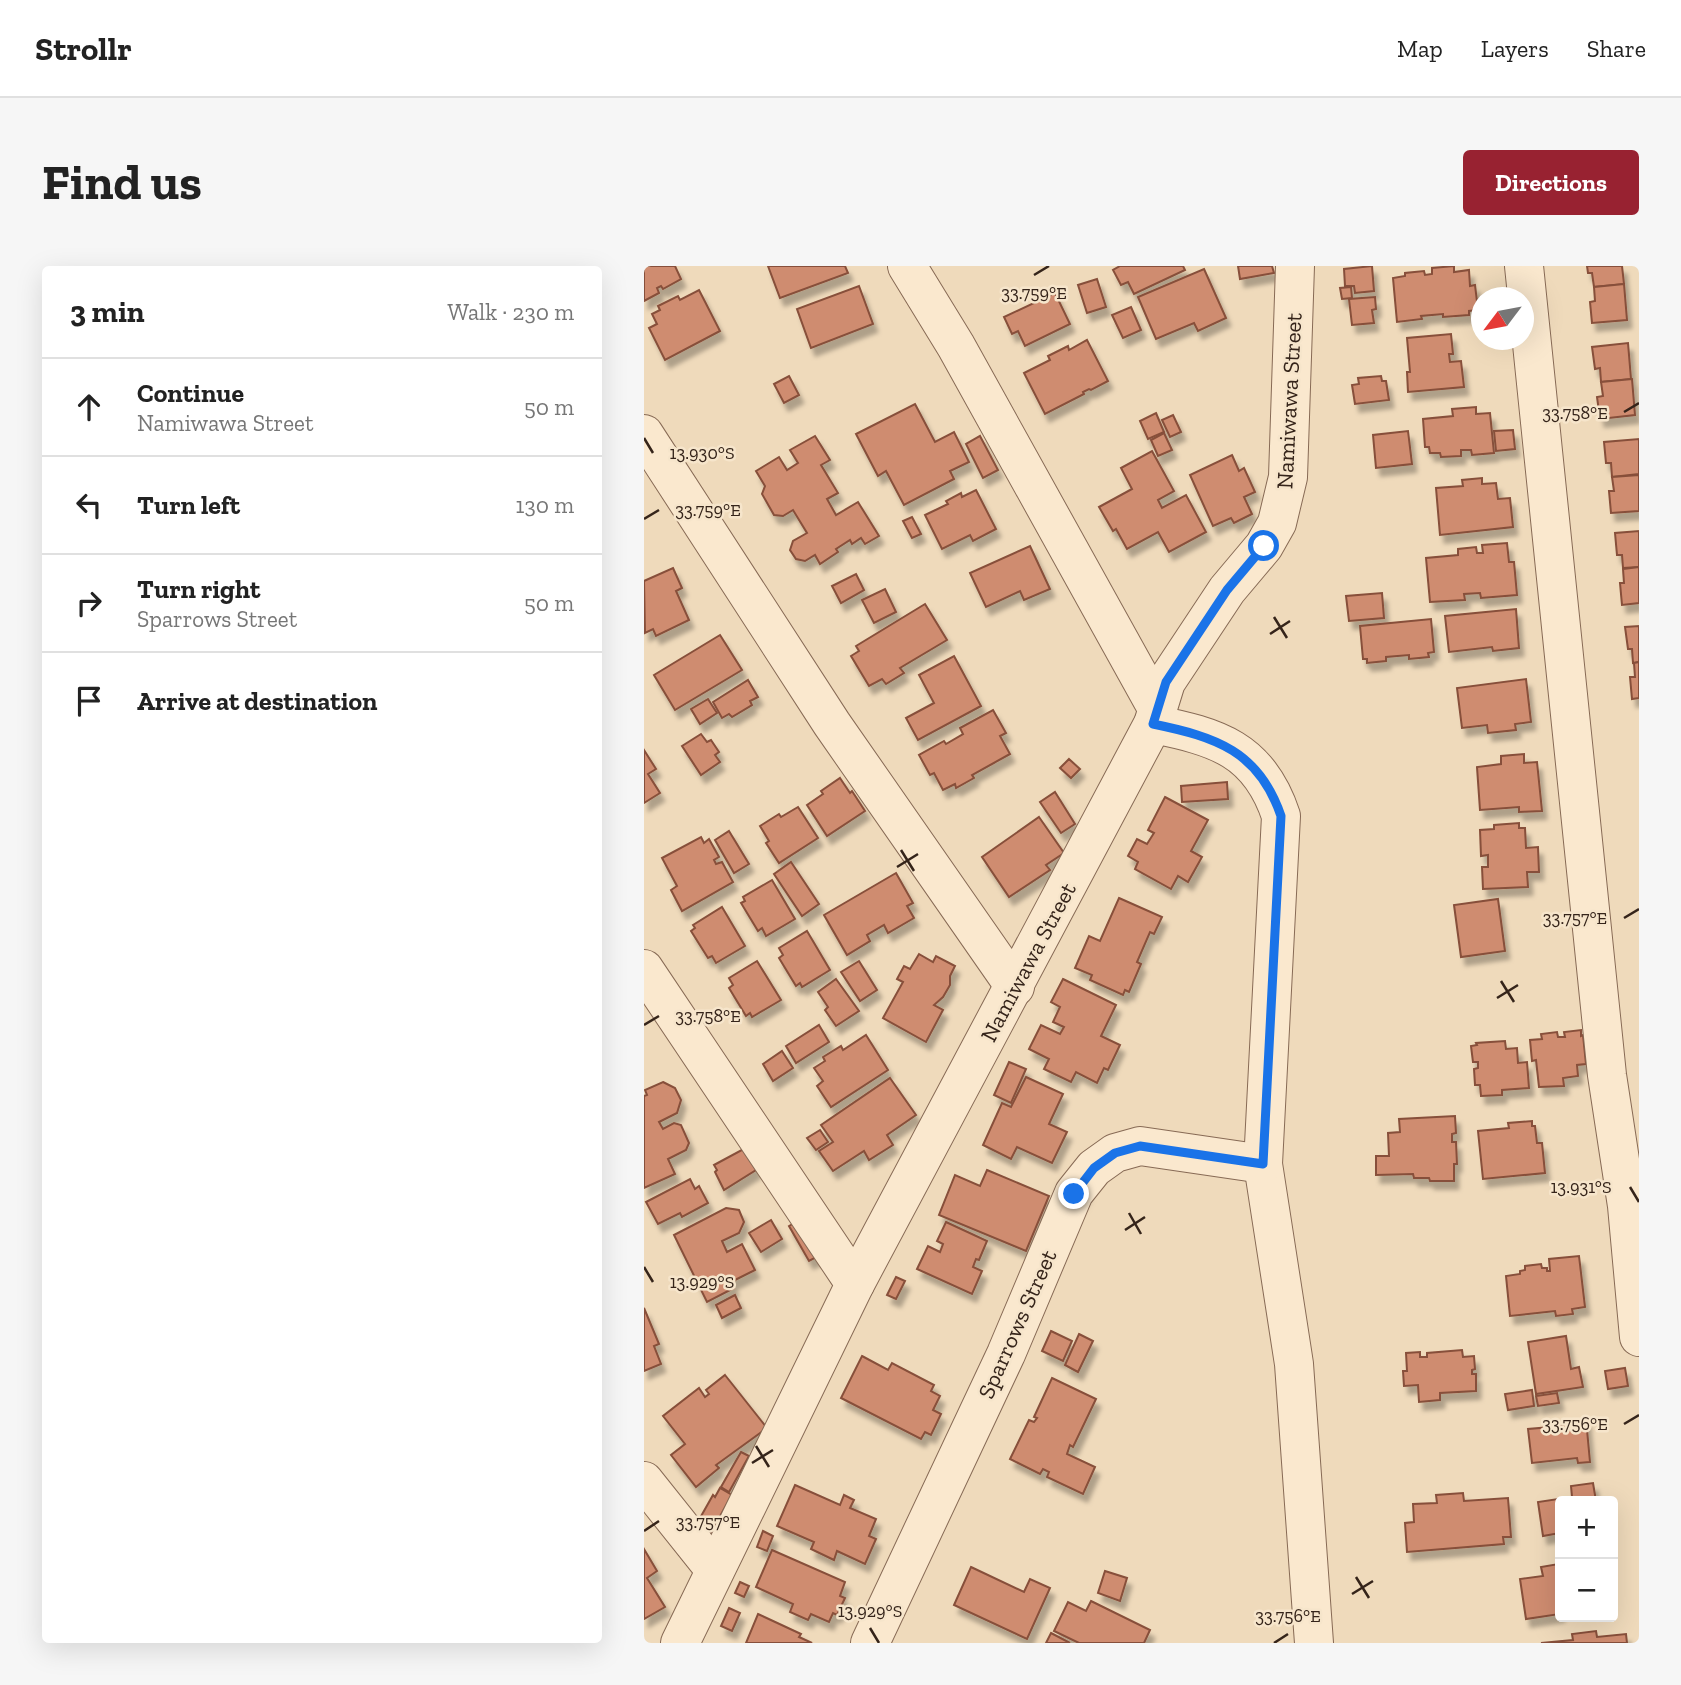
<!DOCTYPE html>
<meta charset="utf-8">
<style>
:root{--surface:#fff;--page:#f6f6f6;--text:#222;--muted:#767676;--line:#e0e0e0;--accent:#982231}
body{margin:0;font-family:"Zilla Slab",serif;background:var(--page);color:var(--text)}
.controls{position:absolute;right:21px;bottom:21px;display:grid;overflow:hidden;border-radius:7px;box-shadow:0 7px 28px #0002}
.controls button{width:63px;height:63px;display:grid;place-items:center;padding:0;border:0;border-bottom:2px solid var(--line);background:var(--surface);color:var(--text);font:35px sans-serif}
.compass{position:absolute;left:827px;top:21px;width:63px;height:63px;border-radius:50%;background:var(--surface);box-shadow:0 7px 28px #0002;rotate:238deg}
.stop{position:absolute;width:21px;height:21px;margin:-16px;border:5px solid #1a73e8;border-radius:50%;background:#fff}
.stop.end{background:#1a73e8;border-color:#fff;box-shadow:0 2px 7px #0008}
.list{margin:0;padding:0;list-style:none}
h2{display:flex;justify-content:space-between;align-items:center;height:91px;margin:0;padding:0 28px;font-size:30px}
h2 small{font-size:23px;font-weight:400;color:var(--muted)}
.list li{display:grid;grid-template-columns:46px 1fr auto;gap:21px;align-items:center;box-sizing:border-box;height:98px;padding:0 28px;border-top:2px solid var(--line)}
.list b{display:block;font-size:26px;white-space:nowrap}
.list p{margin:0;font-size:23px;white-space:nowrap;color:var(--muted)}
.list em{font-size:23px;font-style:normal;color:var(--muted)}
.icon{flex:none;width:38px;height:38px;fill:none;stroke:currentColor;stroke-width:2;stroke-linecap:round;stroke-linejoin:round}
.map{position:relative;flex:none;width:995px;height:1377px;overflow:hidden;border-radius:7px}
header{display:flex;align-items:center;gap:42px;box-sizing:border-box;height:98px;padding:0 35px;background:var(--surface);border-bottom:2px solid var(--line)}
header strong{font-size:33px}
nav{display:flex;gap:38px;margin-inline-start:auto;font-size:24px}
.intro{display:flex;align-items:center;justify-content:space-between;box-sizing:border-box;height:168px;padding:0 42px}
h1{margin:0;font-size:49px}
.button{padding:18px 32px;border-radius:7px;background:var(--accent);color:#fff;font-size:24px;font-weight:700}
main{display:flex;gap:42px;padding:0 42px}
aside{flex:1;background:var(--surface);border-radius:7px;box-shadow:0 7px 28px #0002}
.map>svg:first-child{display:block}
.building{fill:#cf8c6f;stroke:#874f3a;stroke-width:2;filter:url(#shadow)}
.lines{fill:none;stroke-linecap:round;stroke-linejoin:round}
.minor-casing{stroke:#876a55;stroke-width:40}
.minor{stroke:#fae8ce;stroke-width:38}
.route{stroke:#1a73e8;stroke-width:9}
.ticks{fill:none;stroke:#35241a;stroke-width:2.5}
.labels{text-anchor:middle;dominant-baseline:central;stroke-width:5;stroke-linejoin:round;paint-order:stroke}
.street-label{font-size:23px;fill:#35241a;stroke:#f6e5cb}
.ticks-label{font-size:18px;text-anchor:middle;fill:#35241a;stroke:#f6e5cb;stroke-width:5;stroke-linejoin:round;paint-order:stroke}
</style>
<header>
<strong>Strollr</strong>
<nav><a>Map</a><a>Layers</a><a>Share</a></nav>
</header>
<div class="intro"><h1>Find us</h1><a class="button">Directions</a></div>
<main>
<aside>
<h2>3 min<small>Walk · 230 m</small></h2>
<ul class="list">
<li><svg class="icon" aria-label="ahead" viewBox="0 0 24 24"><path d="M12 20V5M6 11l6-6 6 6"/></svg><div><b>Continue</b><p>Namiwawa Street</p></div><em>50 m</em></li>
<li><svg class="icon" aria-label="left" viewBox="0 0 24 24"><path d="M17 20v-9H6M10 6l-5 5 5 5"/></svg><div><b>Turn left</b></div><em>130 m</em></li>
<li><svg class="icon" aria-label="right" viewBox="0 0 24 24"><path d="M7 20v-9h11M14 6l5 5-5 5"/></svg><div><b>Turn right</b><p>Sparrows Street</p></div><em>50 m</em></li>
<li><svg class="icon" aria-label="arrive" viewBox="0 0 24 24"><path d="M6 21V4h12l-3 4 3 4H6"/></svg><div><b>Arrive at destination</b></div></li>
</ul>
</aside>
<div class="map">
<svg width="995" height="1377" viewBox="0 0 995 1377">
<defs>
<filter id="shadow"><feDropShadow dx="4.5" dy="8" stdDeviation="2" flood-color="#0004"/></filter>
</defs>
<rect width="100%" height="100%" fill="#efdabb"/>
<g class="building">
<path d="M0 0H31L37 13 19 23 17 20 13 22 15 27 0 35Z"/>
<path d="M124 0H201L204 7 136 32Z"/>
<path d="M476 0H539L541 4 490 28 484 16 477 19 469 4Z"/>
<path d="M594 0H628L630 7 596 13Z"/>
<path d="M728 0 730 25 711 27 710 20H701L700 3Z"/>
<path d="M810 0V6L825 4 826 20 831 19 834 44 825 45V49L799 51V48L777 50 778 53 753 56 749 12 761 10V7L780 5 781 9 788 8V2Z"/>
<path d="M943 0H978L980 18 950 21 948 7H944Z"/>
<path d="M560 3 582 52 554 65 550 57 512 73 494 31Z"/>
<path d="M453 13 462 41 443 47 434 19Z"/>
<path d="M980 18 983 54 948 57 946 36 951 35 950 21Z"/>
<path d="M215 20 229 58 167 82 153 43Z"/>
<path d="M707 21 708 32 698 33 696 22Z"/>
<path d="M55 24 76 65 21 94 5 62 13 58 8 48 16 44 14 40 34 30 36 34Z"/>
<path d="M411 27 426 58 381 80 374 65 368 68 360 51Z"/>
<path d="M731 31 732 43 728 44 730 57 708 59 705 33Z"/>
<path d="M487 41 497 64 479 72 468 49Z"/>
<path d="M807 68 809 88H805L806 96 817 95 820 121 764 126 763 106H766L763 72Z"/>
<path d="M443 74 464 115 447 124 445 123 439 126 440 128 401 148 380 107 406 94 404 90 424 80 425 84Z"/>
<path d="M984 77 987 113 957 116 956 102 951 103 948 81Z"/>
<path d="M145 110 155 129 140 137 130 118Z"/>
<path d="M737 110 738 115H742L745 134 711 138 708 119 715 118 714 112Z"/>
<path d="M988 113 991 149 956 153 953 131 959 130 957 116Z"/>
<path d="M271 138 291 176 310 166 325 196 306 205 310 213 260 239 242 205 234 210 212 168Z"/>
<path d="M832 141V148L846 147 850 187 828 189 827 184H817V190L797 191 796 187H786L785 181H781L779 153 809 150 808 143Z"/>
<path d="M512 147 520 166 504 173 496 155Z"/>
<path d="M529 149 537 166 526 171 518 154Z"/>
<path d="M869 164 871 183 852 185 850 165Z"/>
<path d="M764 165 768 198 732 202 729 169Z"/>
<path d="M520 167 528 184 514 190 507 174Z"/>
<path d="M171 170 186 194 177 199 194 227 183 233 192 249 214 236 235 270 221 278 217 272 208 278 206 274 192 283 194 286 176 298 171 289 161 295 152 293 146 284 149 275 163 267 149 244 139 250 130 249 118 228 121 220 112 205 135 191 143 204 154 197 146 184Z"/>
<path d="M336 170 354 204 339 212 322 178Z"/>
<path d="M995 173V208L968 211 967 197H962L960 176Z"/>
<path d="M508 185 530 225 514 234 518 242 542 229 562 266 525 286 514 266 483 283 472 263 469 265 455 241 488 223 477 202Z"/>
<path d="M588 189 595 205 600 202 611 226 600 231 608 248 590 257 587 252 569 260 546 209Z"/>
<path d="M995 209V245L967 247 965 225H970L968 211Z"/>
<path d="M838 212V218L852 217 854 233 866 232 869 261 796 269 792 222 819 220 818 214Z"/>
<path d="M332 224 352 263 329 275 326 269 298 283 281 249 304 238 302 235 317 227 318 231Z"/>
<path d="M268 251 277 268 268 272 259 255Z"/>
<path d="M995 265V301L979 302 978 289H973L971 267Z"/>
<path d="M863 277 865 296H870L873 329 837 332 836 327 820 328 821 334 786 336 782 292 814 289V283L832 281 833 287H839L838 279Z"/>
<path d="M386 280 406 323 380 334 376 325 342 341 326 307Z"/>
<path d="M995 301V337L978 339 976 317H980L979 303Z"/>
<path d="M29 302 38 322 32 325 45 354 12 370 9 363 1 367 0 315Z"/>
<path d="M212 308 220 324 197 337 188 320Z"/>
<path d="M241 323 252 346 230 357 218 334Z"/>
<path d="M738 327 740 352 705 355 702 330Z"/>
<path d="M281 338 303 374 256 402 260 407 242 418 238 413 225 420 207 390 215 385 212 380Z"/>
<path d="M872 343 875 382 849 385 848 381 805 386 801 350Z"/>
<path d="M787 353 790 386 784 387 785 391 765 393V389L742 391V395L723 397V393H719L716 360Z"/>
<path d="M995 360V396L989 397 988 383H984L981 361Z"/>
<path d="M76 369 98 404 31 444 10 409Z"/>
<path d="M310 390 337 440 274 474 262 452 290 437 275 409Z"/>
<path d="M995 396V432L988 433 986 411H991L990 397Z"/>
<path d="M882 413 887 456 871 458 872 464 844 467 843 459 818 462 813 422Z"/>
<path d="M104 414 114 431 106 435 108 439 88 451 85 448 78 452 69 436Z"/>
<path d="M64 433 73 447 56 458 47 443Z"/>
<path d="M349 444 362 467 356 470 366 488 328 509 330 512 312 522 311 518 299 524 290 507 286 509 275 489 300 475 302 478 319 468 316 462Z"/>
<path d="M57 468 63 476 67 474 75 486 71 489 76 496 57 509 38 480Z"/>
<path d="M0 484 12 503 4 508 16 527 0 537Z"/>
<path d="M880 488V497L893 496 898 545 875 546V541L836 544 833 501 857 498V490Z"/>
<path d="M425 493 436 503 427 512 416 502Z"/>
<path d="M196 512 206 527 208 525 221 545 183 570 163 539 179 528 177 525Z"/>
<path d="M583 516 584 533 538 536 537 520Z"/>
<path d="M411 526 431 558 417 567 396 536Z"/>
<path d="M521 531 564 554 547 585 558 591 544 616 534 610 527 623 491 603 494 596 484 590 493 573 503 578 510 567 504 564Z"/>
<path d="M154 541 174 572 135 597 122 577 125 575 116 560 135 548 137 551Z"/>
<path d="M395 551 420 587 402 599 406 604 365 631 338 591Z"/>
<path d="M875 557V562H881L882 582 894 581 895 606H883L884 621 839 623 838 601H844V589L837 590 836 564 850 563V559Z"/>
<path d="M85 565 105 598 90 607 71 574Z"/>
<path d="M57 571 60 577 65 573 75 591 70 594 72 598 78 596 89 616 38 645 27 624 33 620 18 592Z"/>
<path d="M147 596 175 638 158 650 130 608Z"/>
<path d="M252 607 269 637 263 640 270 652 244 667 240 659 223 669 226 675 203 689 180 649Z"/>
<path d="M128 614 151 653 122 670 118 662 114 665 97 637 101 635 99 631Z"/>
<path d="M475 632 518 651 510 668 506 666 493 696 497 698 485 726 481 724 479 729 446 714 448 709 431 702 445 670 456 675Z"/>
<path d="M854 633 861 685 817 691 810 639Z"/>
<path d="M78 641 101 680 72 697 68 690 64 692 47 665 51 662 49 659Z"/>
<path d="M163 665 186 704 158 721 156 717 152 720 135 692 139 689 135 682Z"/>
<path d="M275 688 289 696 292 690 311 700 306 710V719L299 731 290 739 299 744 282 776 239 752 259 716 253 713 260 700 266 703Z"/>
<path d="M113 695 137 734 108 751 106 747 102 750 85 722 89 719 85 712Z"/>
<path d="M215 695 233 724 216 735 197 706Z"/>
<path d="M192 713 215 745 192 760 181 744 184 741 174 726Z"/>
<path d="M419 713 472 739 457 770 476 779 464 804 460 802 453 817 432 806 427 816 400 803 405 793 385 783 397 759 416 768 420 761 409 756 416 741 407 736Z"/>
<path d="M175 759 185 776 152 797 142 780Z"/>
<path d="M937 764V770L939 769 942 798 933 799 934 810 919 812 920 820 895 821 892 794 888 795 886 774 898 773 897 768 913 766 914 771H921L920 766Z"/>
<path d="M222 769 244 804 187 841 173 820 179 815 170 802 181 795 179 791 197 780 199 784Z"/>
<path d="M861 775 862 783 873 782 874 797 883 796 885 822 858 824V829L837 830 836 819H831L830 803 834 802V796H829L827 780 833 779 832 777Z"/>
<path d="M138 785 149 802 129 815 119 798Z"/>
<path d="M365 796 382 803 367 837 350 829Z"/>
<path d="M382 811 419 828 405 858 423 866 408 897 373 881 367 893 339 879 358 837 367 841Z"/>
<path d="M246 812 272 849 243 869 249 879 225 894 220 885 189 905 175 885 189 876 177 859Z"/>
<path d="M19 816 31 822 37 834 33 847 15 856 19 863 30 857 37 859 45 877 42 884 24 893 31 908 0 922V830L3 829 1 824Z"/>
<path d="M811 850 812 867 808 868V876H812L813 898H810V915H786L785 912H770L769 908 732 909V890H745L744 867 756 866 755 853Z"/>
<path d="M888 855V860H891L893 877H898L901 907 839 913 834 865 865 862 864 857Z"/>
<path d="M176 864 184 876 172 884 163 872Z"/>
<path d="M107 879 112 904 80 924 71 906 73 904 70 899Z"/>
<path d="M343 904 405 930 382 985 295 949 311 909 336 920Z"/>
<path d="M46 913 51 923 55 920 64 937 38 951 36 947 14 958 2 936Z"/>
<path d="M82 942 95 944 100 956 95 967 78 975 83 986 98 978 111 1004 87 1016 90 1022 63 1036 30 969Z"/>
<path d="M159 952 180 987 165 995 145 960Z"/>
<path d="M127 954 138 973 117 986 105 967Z"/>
<path d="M302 956 343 975 335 994 332 993 329 1001 338 1005 328 1028 273 1003 284 980 296 986 299 978 293 975Z"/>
<path d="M935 990 941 1041 928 1043 929 1048 912 1050 911 1045 866 1050 862 1010 876 1008V1005L881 1004V1000L897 998 898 1002H903V1005H906L905 993Z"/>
<path d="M252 1011 261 1015 252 1033 243 1029Z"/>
<path d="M91 1029 97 1042 78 1052 72 1039Z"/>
<path d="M0 1042 15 1078 10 1080 17 1098 0 1105Z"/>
<path d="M407 1065 428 1075 419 1095 398 1085Z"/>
<path d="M435 1068 449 1075 434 1106 421 1099Z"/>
<path d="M922 1070 927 1103 935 1101 939 1121 892 1128 884 1076Z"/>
<path d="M818 1084 819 1091 830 1090 831 1103 828 1104V1108H832V1125L796 1127V1134L775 1136 774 1119 760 1120 759 1105H763L762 1087 776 1086V1091H783V1087Z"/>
<path d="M218 1090 244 1104 248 1097 290 1119 287 1125 296 1130 289 1144 297 1148 287 1169 281 1166 277 1173 197 1132Z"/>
<path d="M981 1102 984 1120 964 1123 961 1105Z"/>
<path d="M81 1109 123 1162 72 1199 75 1202 52 1221 27 1189 41 1178 19 1150 55 1122 61 1131 65 1128 62 1124Z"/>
<path d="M408 1112 452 1133 429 1181 426 1179 423 1188 451 1201 439 1228 403 1211 405 1206 399 1203 396 1208 366 1193 385 1154 390 1156 393 1152 390 1151Z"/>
<path d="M888 1124 890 1140 864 1144 861 1128Z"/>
<path d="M913 1127 915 1137 894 1140 892 1130Z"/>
<path d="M942 1153 946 1196 934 1197 933 1192 888 1197 884 1163 919 1160 918 1155Z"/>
<path d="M97 1186 105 1190 85 1226 77 1221Z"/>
<path d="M949 1217 952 1235H916V1267L899 1270 894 1236 928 1231 927 1220Z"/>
<path d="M151 1219 196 1239 200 1229 210 1234 206 1242 232 1253 225 1270 232 1273 221 1298 193 1285 190 1294 167 1283 170 1276 133 1260Z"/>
<path d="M76 1222 88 1229 66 1268 56 1252 69 1229 71 1231Z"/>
<path d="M819 1227 820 1235 864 1232 867 1271H859L860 1278 763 1286 761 1257 770 1256 769 1238 793 1237 792 1229Z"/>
<path d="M119 1265 129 1270 123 1285 113 1281Z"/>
<path d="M0 1283 13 1305 3 1312 21 1341 0 1353Z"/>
<path d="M128 1284 201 1316 196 1330 201 1332 193 1349 189 1347 185 1356 167 1348 164 1354 146 1346 149 1338 112 1321Z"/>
<path d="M916 1292V1348L882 1353 876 1313 899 1310 897 1301 915 1298Z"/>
<path d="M327 1301 380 1326 386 1313 406 1322 383 1373 310 1339Z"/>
<path d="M461 1305 483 1312 476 1335 454 1327Z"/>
<path d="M96 1316 105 1320 100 1331 91 1327Z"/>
<path d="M447 1335 506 1364 500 1377H435L410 1365 424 1336 442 1345Z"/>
<path d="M85 1342 96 1347 88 1365 77 1360Z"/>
<path d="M114 1348 157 1368 155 1371 168 1377H102Z"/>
<path d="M952 1365 953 1371 982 1368 983 1377H897L929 1374 928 1368Z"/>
<path d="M407 1367 426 1377H402Z"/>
</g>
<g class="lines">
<g class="minor-casing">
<g id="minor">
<path d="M263 0 312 80 514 444"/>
<path d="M880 0 963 809 983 940 995 1071"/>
<path d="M0 168 188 458 371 721"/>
<path d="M509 458C573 471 615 483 637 550L619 898 650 1098 670 1377"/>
<path d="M0 703 211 1018"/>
<path d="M0 1215 71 1304"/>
<path d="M36 1377 211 1018 509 458 522 416 583 324 620 280 633 257 644 211 651 0"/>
<path d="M226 1377 362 1088 430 927 450 902 471 887 496 880 619 898"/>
</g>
</g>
<use href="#minor" class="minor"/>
</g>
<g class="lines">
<path class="route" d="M430 928 450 902 471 887 496 880 619 898 637 550C615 485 572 471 509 458L522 416 583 324 620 280"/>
</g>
<path class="ticks" d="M390 9 405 0M980 146 995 137M0 172 9 187M0 253 15 244M630 351 643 372M626 368 646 355M257 584 270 605M253 601 274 588M980 652 995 643M857 715 870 736M853 732 874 719M0 759 15 750M986 921 995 936M485 947 497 968M481 964 501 951M0 1001 9 1016M980 1158 995 1149M112 1180 125 1201M108 1197 129 1184M0 1265 15 1255M712 1311 725 1332M708 1328 729 1315M226 1362 235 1377M630 1377 644 1368"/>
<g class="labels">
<g class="street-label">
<text transform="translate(645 135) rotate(-87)">Namiwawa Street</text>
<text transform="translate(384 696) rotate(-62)">Namiwawa Street</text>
<text transform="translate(373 1058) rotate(-66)">Sparrows Street</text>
</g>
</g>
<g class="ticks-label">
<text x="390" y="33">33.759°E</text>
<text x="931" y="153">33.758°E</text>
<text x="58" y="193">13.930°S</text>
<text x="64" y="250">33.759°E</text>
<text x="931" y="658">33.757°E</text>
<text x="64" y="756">33.758°E</text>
<text x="937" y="927">13.931°S</text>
<text x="58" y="1022">13.929°S</text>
<text x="931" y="1164">33.756°E</text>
<text x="64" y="1262">33.757°E</text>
<text x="226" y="1351">13.929°S</text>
<text x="644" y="1356">33.756°E</text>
</g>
</svg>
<div class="controls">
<button>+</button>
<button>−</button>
</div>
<svg class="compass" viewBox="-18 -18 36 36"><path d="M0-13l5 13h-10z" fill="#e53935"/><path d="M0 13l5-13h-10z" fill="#767676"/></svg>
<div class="stop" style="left:620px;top:280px"></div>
<div class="stop end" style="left:430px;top:928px"></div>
</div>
</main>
